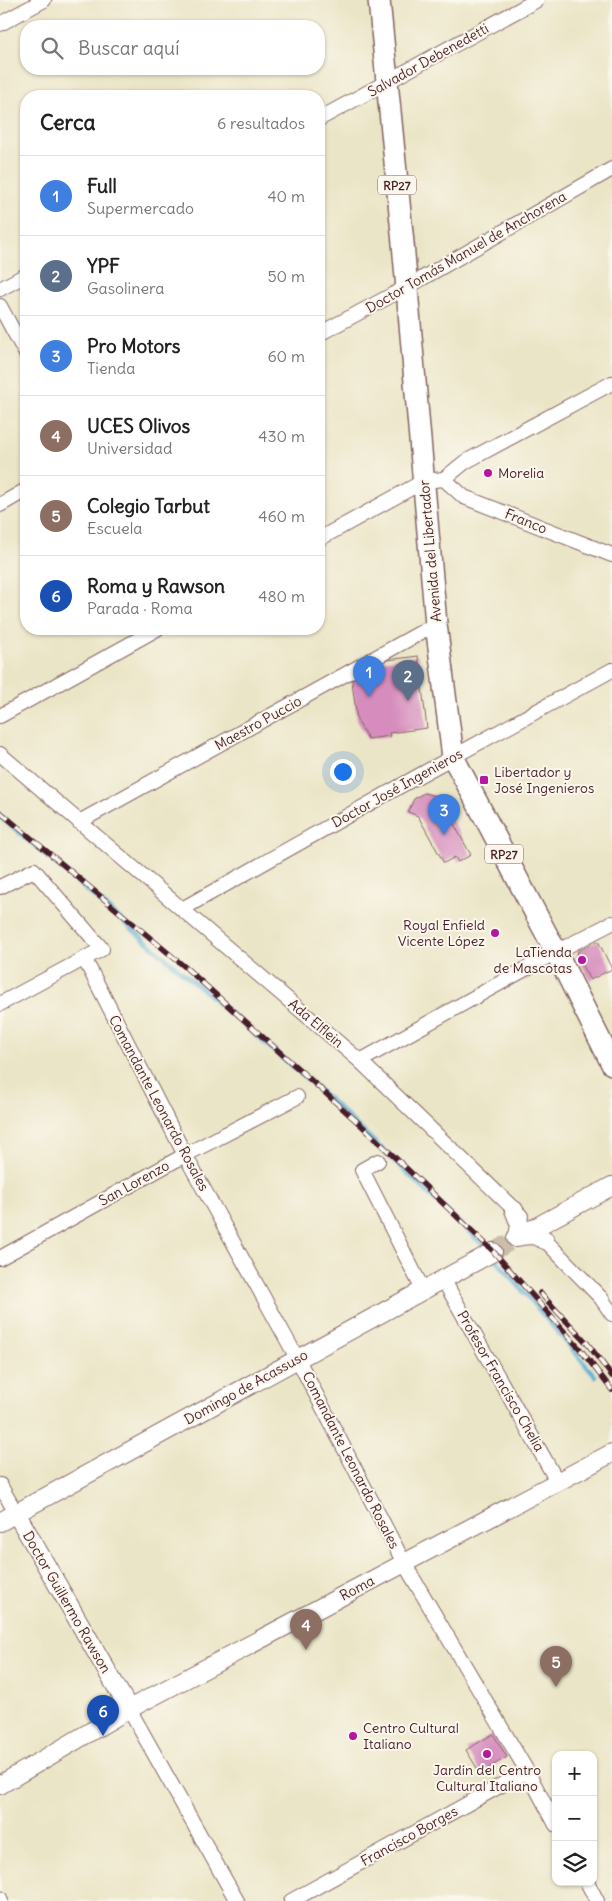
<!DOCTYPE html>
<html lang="es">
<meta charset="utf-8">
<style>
:root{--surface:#fff;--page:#f2f2f2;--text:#222;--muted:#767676;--line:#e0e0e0;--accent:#0b8043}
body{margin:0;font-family:Delius,sans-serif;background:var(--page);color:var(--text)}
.controls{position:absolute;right:15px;bottom:15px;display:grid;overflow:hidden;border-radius:10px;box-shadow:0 1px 4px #0004}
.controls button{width:45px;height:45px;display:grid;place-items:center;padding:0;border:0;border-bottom:1px solid var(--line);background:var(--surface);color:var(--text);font:25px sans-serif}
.you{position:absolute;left:342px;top:771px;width:18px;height:18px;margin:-12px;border:4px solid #fff;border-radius:50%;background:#1a73e8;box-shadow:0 0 0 8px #1a73e833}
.badge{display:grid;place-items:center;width:32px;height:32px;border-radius:50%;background:var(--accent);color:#fff;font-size:16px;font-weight:700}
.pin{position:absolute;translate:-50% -41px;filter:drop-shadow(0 1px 2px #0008)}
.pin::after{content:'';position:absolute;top:26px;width:18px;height:15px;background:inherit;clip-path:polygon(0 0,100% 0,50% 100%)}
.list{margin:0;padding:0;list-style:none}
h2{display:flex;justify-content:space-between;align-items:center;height:65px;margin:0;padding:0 20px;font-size:21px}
h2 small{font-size:16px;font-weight:400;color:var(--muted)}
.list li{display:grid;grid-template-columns:32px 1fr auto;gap:15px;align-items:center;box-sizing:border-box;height:80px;padding:0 20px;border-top:1px solid var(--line)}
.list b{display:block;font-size:19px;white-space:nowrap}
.list p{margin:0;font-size:16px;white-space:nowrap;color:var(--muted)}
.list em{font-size:16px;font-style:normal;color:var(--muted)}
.icon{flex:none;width:28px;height:28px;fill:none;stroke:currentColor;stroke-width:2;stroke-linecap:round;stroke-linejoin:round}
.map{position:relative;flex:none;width:612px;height:1901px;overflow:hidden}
.search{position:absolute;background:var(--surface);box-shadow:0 1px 4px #0004;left:20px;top:20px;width:305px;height:55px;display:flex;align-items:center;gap:12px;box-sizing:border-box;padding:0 18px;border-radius:20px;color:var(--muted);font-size:19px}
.panel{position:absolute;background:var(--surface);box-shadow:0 1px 4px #0004;left:20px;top:90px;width:305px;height:545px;border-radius:20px}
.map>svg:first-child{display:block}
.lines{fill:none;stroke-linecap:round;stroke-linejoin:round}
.stream{stroke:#58afd5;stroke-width:4.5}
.building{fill:#d68cbd}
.tertiary-tunnel{stroke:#cbbda8;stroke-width:18;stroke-dasharray:18 9;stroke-linecap:butt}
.minor-casing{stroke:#826462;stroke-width:16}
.tertiary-casing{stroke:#826462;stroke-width:20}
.primary-casing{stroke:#826462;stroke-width:24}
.minor{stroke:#fff;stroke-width:14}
.tertiary{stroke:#fff;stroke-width:18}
.primary{stroke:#fff;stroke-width:21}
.rail-casing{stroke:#4a1f2b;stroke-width:5.5}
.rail{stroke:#fbf7ec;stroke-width:4;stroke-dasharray:11;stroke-linecap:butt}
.poi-dot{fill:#b5179e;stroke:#fbf7ec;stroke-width:2}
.labels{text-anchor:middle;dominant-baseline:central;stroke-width:4;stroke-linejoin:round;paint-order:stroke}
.shield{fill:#fbf7ec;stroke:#7f6065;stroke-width:1}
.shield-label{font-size:12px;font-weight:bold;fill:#4a1f2b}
.street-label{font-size:14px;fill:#4a1f2b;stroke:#fbf7ec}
.poi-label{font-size:14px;fill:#4a1f2b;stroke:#fbf7ec;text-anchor:start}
</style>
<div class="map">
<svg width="612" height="1901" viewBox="0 0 612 1901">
<rect width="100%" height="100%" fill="#fbf7ec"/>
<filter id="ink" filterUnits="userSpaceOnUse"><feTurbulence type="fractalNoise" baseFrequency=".02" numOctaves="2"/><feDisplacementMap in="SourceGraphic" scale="10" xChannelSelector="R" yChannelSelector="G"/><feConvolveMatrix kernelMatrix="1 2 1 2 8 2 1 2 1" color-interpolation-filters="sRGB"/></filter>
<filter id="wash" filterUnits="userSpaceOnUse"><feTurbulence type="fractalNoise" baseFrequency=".0096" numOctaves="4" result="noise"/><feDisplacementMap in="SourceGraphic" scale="20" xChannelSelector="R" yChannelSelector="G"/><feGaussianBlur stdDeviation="1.12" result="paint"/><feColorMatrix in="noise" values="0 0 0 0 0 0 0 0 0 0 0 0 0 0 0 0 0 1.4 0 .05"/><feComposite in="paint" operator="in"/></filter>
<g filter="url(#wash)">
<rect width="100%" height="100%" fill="#ebe5c7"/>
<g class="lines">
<g class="stream">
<path d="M0 816 314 1085 487 1249"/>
<path d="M494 1257 595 1376"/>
</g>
</g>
<g id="blocks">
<g class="building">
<path d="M418 656 427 728 389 733 390 736 368 739 357 720 351 674 381 671 380 661Z"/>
<path d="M424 793 439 797 471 855 458 862 455 857 444 863 418 816 408 812 414 799Z"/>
<path d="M598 941 612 969 590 980 577 957 578 951Z"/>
<path d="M493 1734 507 1757 480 1773 466 1750Z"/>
</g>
</g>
</g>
<g filter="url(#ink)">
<use href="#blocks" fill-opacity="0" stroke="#826462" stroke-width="1"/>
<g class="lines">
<path class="tertiary-tunnel" d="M493 1252 516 1238"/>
<g class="minor-casing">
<g id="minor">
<path d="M0 24 44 0"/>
<path d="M319 119 537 0"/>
<path d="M0 289 26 275"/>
<path d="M0 306 26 354"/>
<path d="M319 334 407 287 612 169"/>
<path d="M444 479 464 497 612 555"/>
<path d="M0 505 26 490"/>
<path d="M319 539 424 481 444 479 465 462 612 383"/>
<path d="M0 716 157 629"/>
<path d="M0 754 360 1061 521 1216"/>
<path d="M79 822 436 624"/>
<path d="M0 887 34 870 102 949 0 1004"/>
<path d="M182 909 420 775 612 670"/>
<path d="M84 958 185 1155 297 1358 404 1563 527 1771 556 1825"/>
<path d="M360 1061 556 952 612 923"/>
<path d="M378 1161 362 1170 423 1290"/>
<path d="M538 1233 601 1298 612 1314"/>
<path d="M0 1258 185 1155 297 1097"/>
<path d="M443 1279 558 1483"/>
<path d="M0 1485 16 1513"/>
<path d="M129 1709 237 1901"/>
<path d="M587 1882 597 1901"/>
<path d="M0 1898 1 1901"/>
<path d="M291 1901 527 1771"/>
</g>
</g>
<g class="tertiary-casing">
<g id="tertiary">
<path d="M514 1210 520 1225 518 1236"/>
<path d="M518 1236 534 1235 545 1240"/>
<path d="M516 1238 612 1186"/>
<path d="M16 1513 129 1709"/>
<path d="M0 1522 493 1252"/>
<path d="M0 1785 129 1709 612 1453"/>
</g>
</g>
<g class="primary-casing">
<path id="primary" d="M379 0 403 243 436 624 453 757 556 952 612 1064"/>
</g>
<use href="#minor" class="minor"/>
<use href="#tertiary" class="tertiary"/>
<use href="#primary" class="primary"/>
<g class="rail-casing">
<g id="rail">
<path d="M0 812 185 967 362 1126 492 1250 580 1349 612 1390"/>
<path d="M540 1293 587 1343 612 1376"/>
</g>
</g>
<use href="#rail" class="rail"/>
</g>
</g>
<g class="poi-dot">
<circle cx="488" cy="473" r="5"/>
<rect x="479" y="775" width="10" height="10" rx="2.5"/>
<circle cx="495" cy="933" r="5"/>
<circle cx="582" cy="960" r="5"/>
<circle cx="353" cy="1736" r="5"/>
<circle cx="487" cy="1754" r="5"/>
</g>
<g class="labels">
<g class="shield">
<rect x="378" y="175.5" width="38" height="19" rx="4"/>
<rect x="485" y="844.5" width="38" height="19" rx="4"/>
</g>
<g class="shield-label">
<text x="397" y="185">RP27</text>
<text x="504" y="854">RP27</text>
</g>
<g class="street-label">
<text transform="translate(428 60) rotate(-29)">Salvador Debenedetti</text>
<text transform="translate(466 252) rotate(-30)">Doctor Tomás Manuel de Anchorena</text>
<text transform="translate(526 521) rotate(22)">Franco</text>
<text transform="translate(430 551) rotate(-95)">Avenida del Libertador</text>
<text transform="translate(258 723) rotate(-29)">Maestro Puccio</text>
<text transform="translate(397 788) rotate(-29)">Doctor José Ingenieros</text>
<text transform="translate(316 1023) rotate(40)">Ada Elflein</text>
<text transform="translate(159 1103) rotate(62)">Comandante Leonardo Rosales</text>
<text transform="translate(134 1183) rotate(-29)">San Lorenzo</text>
<text transform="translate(501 1381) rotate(60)">Profesor Francisco Chelia</text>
<text transform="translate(246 1387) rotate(-29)">Domingo de Acassuso</text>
<text transform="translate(351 1460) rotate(63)">Comandante Leonardo Rosales</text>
<text transform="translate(357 1588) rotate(-28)">Roma</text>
<text transform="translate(67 1602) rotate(60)">Doctor Guillermo Rawson</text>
<text transform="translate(409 1836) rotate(-29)">Francisco Borges</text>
</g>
<g class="poi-label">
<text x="498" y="473">Morelia</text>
<text x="494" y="772">Libertador y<tspan x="494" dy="16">José Ingenieros</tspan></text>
<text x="485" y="925" text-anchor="end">Royal Enfield<tspan x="485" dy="16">Vicente López</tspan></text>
<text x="572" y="952" text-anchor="end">LaTienda<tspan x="572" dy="16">de Mascotas</tspan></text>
<text x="363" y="1728">Centro Cultural<tspan x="363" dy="16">Italiano</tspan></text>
<text x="487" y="1770" text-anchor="middle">Jardín del Centro<tspan x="487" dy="16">Cultural Italiano</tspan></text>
</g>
</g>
</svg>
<div class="controls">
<button>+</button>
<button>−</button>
<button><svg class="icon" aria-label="layers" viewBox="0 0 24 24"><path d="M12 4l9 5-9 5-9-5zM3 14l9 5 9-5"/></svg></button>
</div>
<div class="you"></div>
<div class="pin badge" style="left:369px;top:697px;background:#3f7fe0">1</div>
<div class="pin badge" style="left:408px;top:701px;background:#5c6f8a">2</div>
<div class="pin badge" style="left:444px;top:835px;background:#3f7fe0">3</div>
<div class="pin badge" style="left:306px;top:1650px;background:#8d6e63">4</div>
<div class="pin badge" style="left:556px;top:1687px;background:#8d6e63">5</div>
<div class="pin badge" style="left:103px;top:1736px;background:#1a4fb4">6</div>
<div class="search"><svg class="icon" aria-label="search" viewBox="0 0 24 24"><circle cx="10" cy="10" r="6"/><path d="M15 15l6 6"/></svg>Buscar aquí</div>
<section class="panel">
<h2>Cerca<small>6 resultados</small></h2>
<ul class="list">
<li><span class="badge" style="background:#3f7fe0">1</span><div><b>Full</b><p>Supermercado</p></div><em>40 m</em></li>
<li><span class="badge" style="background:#5c6f8a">2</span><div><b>YPF</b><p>Gasolinera</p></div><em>50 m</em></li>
<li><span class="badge" style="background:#3f7fe0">3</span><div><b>Pro Motors</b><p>Tienda</p></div><em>60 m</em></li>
<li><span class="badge" style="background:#8d6e63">4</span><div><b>UCES Olivos</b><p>Universidad</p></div><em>430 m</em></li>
<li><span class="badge" style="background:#8d6e63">5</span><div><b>Colegio Tarbut</b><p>Escuela</p></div><em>460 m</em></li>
<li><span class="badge" style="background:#1a4fb4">6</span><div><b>Roma y Rawson</b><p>Parada · Roma</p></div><em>480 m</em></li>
</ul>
</section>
</div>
